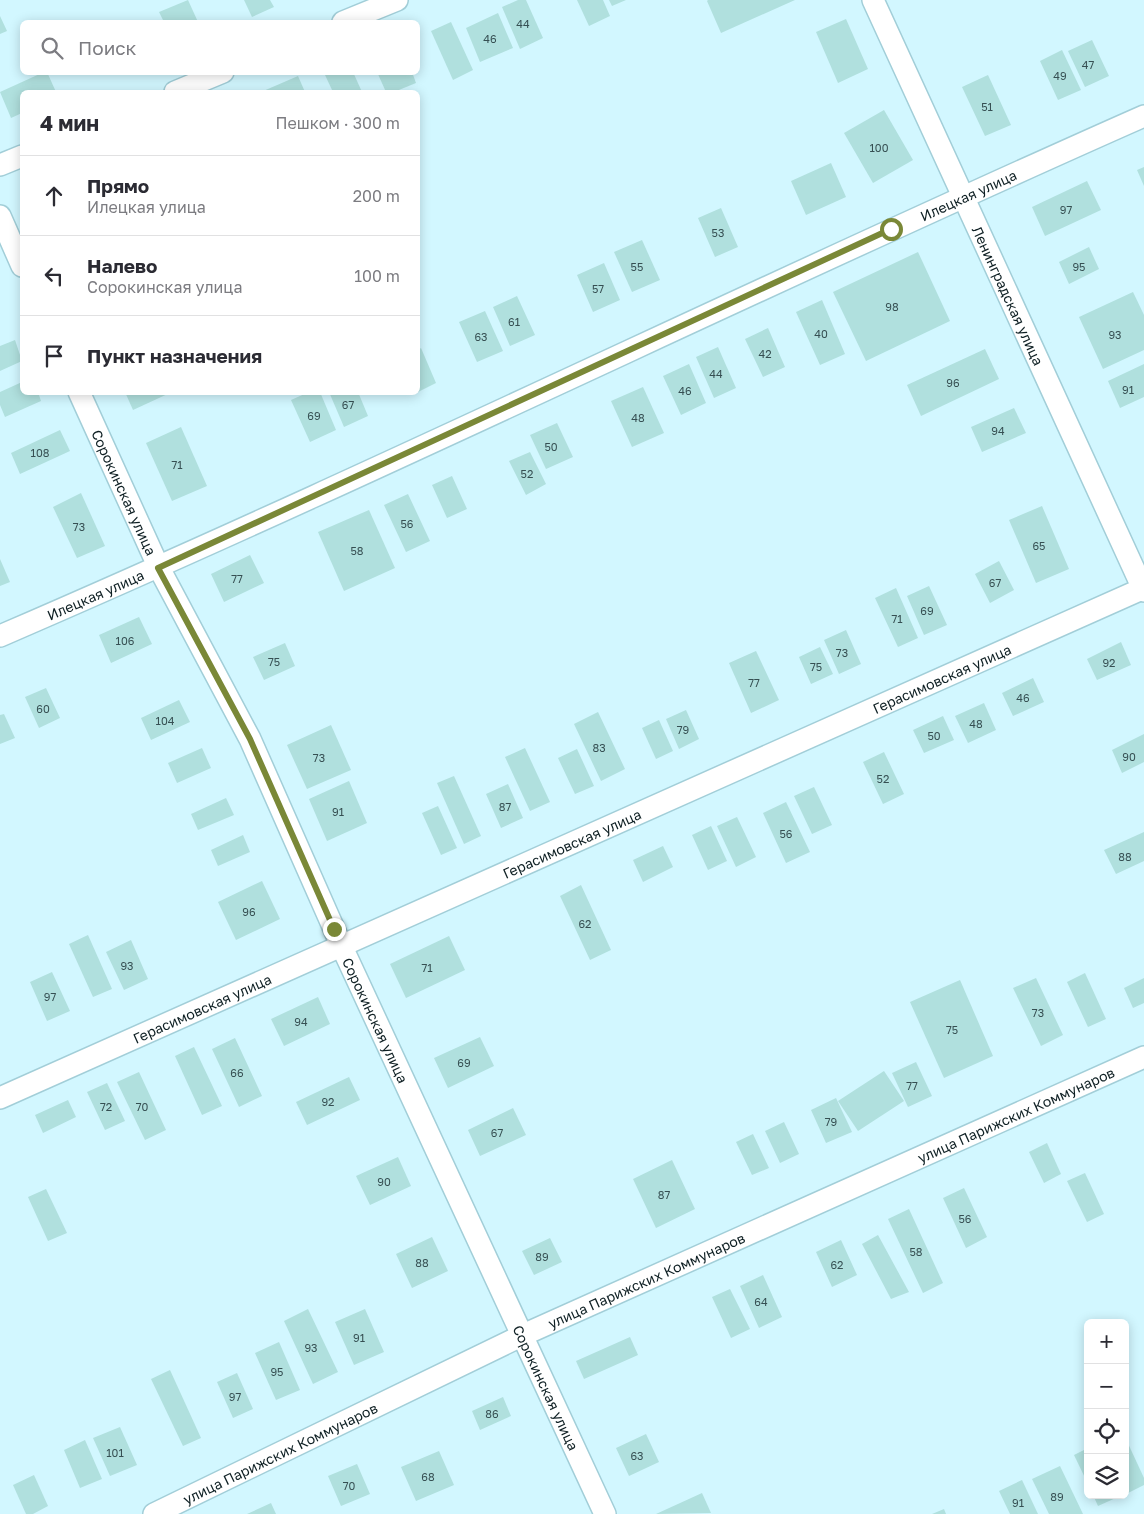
<!DOCTYPE html>
<html lang="ru">
<meta charset="utf-8">
<style>
:root{--surface:#fff;--page:#f7f7f7;--text:#2b2b33;--muted:#7c7c81;--line:#e1e1e2}
body{margin:0;font-family:"Golos Text",sans-serif;background:var(--page);color:var(--text)}
.controls{position:absolute;right:15px;bottom:15px;display:grid;overflow:hidden;border-radius:8px;box-shadow:0 2px 12px #0003}
.controls button{width:45px;height:45px;display:grid;place-items:center;padding:0;border:0;border-bottom:1px solid var(--line);background:var(--surface);color:var(--text);font:25px sans-serif}
.stop{position:absolute;width:15px;height:15px;margin:-11px;border:4px solid #7a8837;border-radius:50%;background:#fff}
.stop.end{background:#7a8837;border-color:#fff;box-shadow:0 1px 5px #0008}
.list{margin:0;padding:0;list-style:none}
h2{display:flex;justify-content:space-between;align-items:center;height:65px;margin:0;padding:0 20px;font-size:21px}
h2 small{font-size:16px;font-weight:400;color:var(--muted)}
.list li{display:grid;grid-template-columns:32px 1fr auto;gap:15px;align-items:center;box-sizing:border-box;height:80px;padding:0 20px;border-top:1px solid var(--line)}
.list b{display:block;font-size:19px;white-space:nowrap}
.list p{margin:0;font-size:16px;white-space:nowrap;color:var(--muted)}
.list em{font-size:16px;font-style:normal;color:var(--muted)}
.icon{flex:none;width:28px;height:28px;fill:none;stroke:currentColor;stroke-width:2;stroke-linecap:round;stroke-linejoin:round}
.map{position:relative;flex:none;width:1144px;height:1514px;overflow:hidden}
.search{position:absolute;background:var(--surface);box-shadow:0 2px 12px #0003;left:20px;top:20px;width:400px;height:55px;display:flex;align-items:center;gap:12px;box-sizing:border-box;padding:0 18px;border-radius:8px;color:var(--muted);font-size:19px}
.panel{position:absolute;background:var(--surface);box-shadow:0 2px 12px #0003;left:20px;top:90px;width:400px;height:305px;border-radius:8px}
.map>svg:first-child{display:block}
.building{fill:#b0e0de}
.lines{fill:none;stroke-linecap:round;stroke-linejoin:round}
.street-casing{stroke:#a2ced8;stroke-width:24}
.street{stroke:#fff;stroke-width:21}
.route{stroke:#7a8837;stroke-width:6}
.labels{text-anchor:middle;dominant-baseline:central;stroke-width:5;stroke-linejoin:round;paint-order:stroke}
.number-label{font-size:11px;fill:#364f52}
.street-label{font-size:14px;fill:#0e1f23;stroke:#fcfcfc}
</style>
<div class="map">
<svg width="1144" height="1514" viewBox="0 0 1144 1514">
<rect width="100%" height="100%" fill="#d2f7ff"/>
<g class="building">
<path d="M188 0 198 22H164L159 12Z"/>
<path d="M244 0H270L274 7 252 17Z"/>
<path d="M518 0H526L543 38 520 49 502 7Z"/>
<path d="M577 0H603L610 16 589 26Z"/>
<path d="M609 0H626L612 6Z"/>
<path d="M708 0H795L721 33 707 1Z"/>
<path d="M498 13 513 48 480 62 466 28Z"/>
<path d="M0 16 7 31 0 34Z"/>
<path d="M846 19 868 69 838 83 816 32Z"/>
<path d="M451 22 473 70 453 80 431 31Z"/>
<path d="M1092 40 1109 76 1085 87 1068 51Z"/>
<path d="M1062 50 1081 90 1058 100 1040 61Z"/>
<path d="M44 72H47L56 92H22V113L11 118 0 92Z"/>
<path d="M330 72H353L362 92H333L325 75Z"/>
<path d="M377 72H412L416 83 394 92H386Z"/>
<path d="M988 75 1011 125 985 136 962 87Z"/>
<path d="M298 76 305 92H261Z"/>
<path d="M884 110 913 160 873 183 844 133Z"/>
<path d="M831 163 846 197 806 215 791 181Z"/>
<path d="M1144 167V186L1137 170Z"/>
<path d="M1087 181 1101 210 1045 236 1032 207Z"/>
<path d="M721 208 738 247 715 257 698 218Z"/>
<path d="M642 240 660 280 632 292 614 252Z"/>
<path d="M1089 247 1099 269 1069 284 1059 262Z"/>
<path d="M918 252 950 321 866 361 833 292Z"/>
<path d="M604 263 620 300 593 312 577 275Z"/>
<path d="M1133 292 1144 315V350L1103 369 1079 317Z"/>
<path d="M517 296 535 335 510 346 493 307Z"/>
<path d="M822 300 845 354 820 365 796 312Z"/>
<path d="M485 311 503 351 477 362 459 322Z"/>
<path d="M768 328 785 367 763 377 745 339Z"/>
<path d="M15 340 22 361 0 371V346Z"/>
<path d="M718 347 736 388 714 398 696 357Z"/>
<path d="M421 348 436 383 418 392V350Z"/>
<path d="M985 349 999 379 921 416 907 385Z"/>
<path d="M689 364 706 403 681 415 663 376Z"/>
<path d="M1144 364V397L1120 408 1108 381Z"/>
<path d="M22 382V392H38L41 401 5 417 0 405V392Z"/>
<path d="M643 387 664 433 632 447 611 401Z"/>
<path d="M125 392H172L133 410Z"/>
<path d="M309 392H320L336 430 310 442 291 400Z"/>
<path d="M329 392H358L368 416 344 427Z"/>
<path d="M1014 408 1026 433 982 452 971 427Z"/>
<path d="M557 423 573 457 546 469 530 435Z"/>
<path d="M181 427 207 486 172 501 146 443Z"/>
<path d="M60 430 70 451 20 474 11 453Z"/>
<path d="M530 452 546 484 526 495 509 461Z"/>
<path d="M452 476 467 509 447 518 432 485Z"/>
<path d="M81 493 105 546 77 558 53 507Z"/>
<path d="M408 494 430 541 406 552 384 505Z"/>
<path d="M1042 506 1069 569 1036 583 1009 520Z"/>
<path d="M369 510 395 568 344 591 318 532Z"/>
<path d="M250 555 264 583 224 602 211 574Z"/>
<path d="M0 559 10 582 0 586Z"/>
<path d="M999 561 1014 590 990 603 975 574Z"/>
<path d="M929 586 947 625 924 635 907 596Z"/>
<path d="M896 588 918 638 898 647 875 598Z"/>
<path d="M139 617 152 644 111 663 99 635Z"/>
<path d="M846 630 861 664 839 674 824 640Z"/>
<path d="M1121 642 1131 665 1097 680 1087 659Z"/>
<path d="M285 643 295 666 264 680 253 657Z"/>
<path d="M820 647 833 674 811 684 799 657Z"/>
<path d="M756 651 779 700 751 713 729 663Z"/>
<path d="M1033 678 1044 702 1013 716 1002 693Z"/>
<path d="M46 688 60 718 39 728 25 697Z"/>
<path d="M179 700 190 722 151 740 141 718Z"/>
<path d="M984 703 996 730 968 743 955 716Z"/>
<path d="M686 710 699 739 679 749 666 719Z"/>
<path d="M598 712 625 769 601 781 574 724Z"/>
<path d="M4 714 15 738 0 744V715Z"/>
<path d="M943 716 954 740 924 753 913 730Z"/>
<path d="M659 720 673 751 656 759 642 728Z"/>
<path d="M331 725 351 770 307 789 287 745Z"/>
<path d="M1144 734V762L1122 773 1112 750Z"/>
<path d="M202 748 211 768 177 783 168 763Z"/>
<path d="M525 748 550 802 530 811 505 757Z"/>
<path d="M577 749 594 786 575 794 558 758Z"/>
<path d="M884 752 904 794 883 804 863 762Z"/>
<path d="M454 776 481 836 464 844 437 783Z"/>
<path d="M349 781 367 823 327 841 309 799Z"/>
<path d="M508 784 523 818 501 828 486 794Z"/>
<path d="M814 787 832 825 812 834 794 796Z"/>
<path d="M226 798 234 815 198 830 191 814Z"/>
<path d="M786 802 810 852 786 863 763 813Z"/>
<path d="M438 806 457 848 441 855 422 813Z"/>
<path d="M737 817 756 857 736 867 717 826Z"/>
<path d="M711 826 727 861 708 870 692 835Z"/>
<path d="M1144 832V861L1116 874 1104 850Z"/>
<path d="M243 835 250 852 218 866 211 850Z"/>
<path d="M663 846 673 867 643 882 633 860Z"/>
<path d="M262 881 280 919 236 940 218 902Z"/>
<path d="M581 885 611 950 590 960 560 896Z"/>
<path d="M88 935 112 989 93 997 69 944Z"/>
<path d="M449 936 465 970 406 998 390 964Z"/>
<path d="M131 940 148 979 124 990 106 952Z"/>
<path d="M52 972 70 1011 47 1021 30 982Z"/>
<path d="M1085 973 1106 1019 1088 1027 1067 982Z"/>
<path d="M1036 978 1063 1035 1041 1046 1013 988Z"/>
<path d="M1144 978V1003L1133 1008 1124 988Z"/>
<path d="M960 980 993 1056 944 1078 910 1002Z"/>
<path d="M318 997 330 1024 284 1046 271 1019Z"/>
<path d="M480 1037 494 1066 448 1088 434 1058Z"/>
<path d="M235 1038 262 1096 239 1107 212 1049Z"/>
<path d="M194 1047 222 1106 202 1115 175 1056Z"/>
<path d="M916 1062 932 1096 908 1107 892 1073Z"/>
<path d="M884 1071 904 1101 858 1131 838 1101Z"/>
<path d="M139 1072 166 1130 145 1140 117 1082Z"/>
<path d="M349 1077 360 1100 307 1125 296 1102Z"/>
<path d="M107 1083 125 1121 105 1130 87 1092Z"/>
<path d="M836 1098 852 1132 826 1143 811 1110Z"/>
<path d="M68 1100 76 1117 43 1133 35 1115Z"/>
<path d="M513 1108 526 1135 480 1156 468 1130Z"/>
<path d="M784 1122 799 1154 780 1163 765 1131Z"/>
<path d="M753 1134 769 1168 752 1175 736 1142Z"/>
<path d="M1047 1143 1061 1174 1044 1183 1029 1152Z"/>
<path d="M398 1157 411 1186 370 1205 356 1176Z"/>
<path d="M672 1160 695 1209 656 1228 633 1179Z"/>
<path d="M1085 1173 1104 1214 1087 1222 1067 1181Z"/>
<path d="M964 1188 987 1237 966 1248 943 1198Z"/>
<path d="M46 1189 67 1233 48 1241 28 1197Z"/>
<path d="M909 1209 943 1283 923 1293 888 1219Z"/>
<path d="M878 1235 909 1292 891 1299 862 1244Z"/>
<path d="M432 1237 448 1271 412 1288 396 1254Z"/>
<path d="M550 1238 562 1262 534 1275 522 1251Z"/>
<path d="M841 1240 857 1275 832 1287 816 1252Z"/>
<path d="M763 1275 782 1317 759 1328 740 1286Z"/>
<path d="M730 1289 750 1329 731 1338 712 1297Z"/>
<path d="M308 1309 338 1372 313 1384 284 1321Z"/>
<path d="M365 1309 384 1352 354 1365 335 1322Z"/>
<path d="M630 1337 638 1355 584 1379 576 1361Z"/>
<path d="M279 1342 300 1390 276 1400 255 1353Z"/>
<path d="M170 1370 201 1438 183 1446 151 1379Z"/>
<path d="M237 1373 253 1409 233 1418 217 1382Z"/>
<path d="M503 1397 511 1416 480 1430 472 1411Z"/>
<path d="M120 1427 137 1465 110 1476 93 1438Z"/>
<path d="M646 1434 659 1462 629 1476 616 1448Z"/>
<path d="M1125 1437 1144 1478V1485L1128 1493 1125 1488Z"/>
<path d="M85 1440 102 1479 80 1488 64 1450Z"/>
<path d="M1088 1448V1484L1074 1455Z"/>
<path d="M439 1451 454 1485 416 1501 401 1467Z"/>
<path d="M357 1464 370 1494 341 1506 328 1476Z"/>
<path d="M1060 1466 1083 1514H1049L1032 1479Z"/>
<path d="M34 1475 48 1506 33 1514H26L13 1485Z"/>
<path d="M1022 1480 1038 1514H1010L999 1491Z"/>
<path d="M702 1493 711 1513 656 1514Z"/>
<path d="M1093 1495H1117L1118 1497 1098 1506Z"/>
<path d="M271 1503 276 1514H247Z"/>
<path d="M944 1509 946 1514H932Z"/>
</g>
<g class="lines">
<g class="street-casing">
<g id="street">
<path id="s1" d="M873 0 1144 591"/>
<path d="M343 22 397 0"/>
<path d="M175 92 223 72"/>
<path d="M0 165 22 156"/>
<path d="M0 216 22 266"/>
<path id="s2" d="M79 392 159 568 250 739 342 947 605 1514"/>
<path id="s3" d="M0 636C385 470 761 285 1144 116"/>
<path id="s4" d="M0 1098 1144 588"/>
<path id="s5" d="M154 1514 523 1335 1144 1057"/>
</g>
</g>
<use href="#street" class="street"/>
</g>
<g class="lines">
<path class="route" d="M334 929 250 739 158 568 891 229"/>
</g>
<g class="labels">
<g class="number-label">
<text x="523" y="23">44</text>
<text x="490" y="38">46</text>
<text x="1088" y="64">47</text>
<text x="1060" y="75">49</text>
<text x="987" y="106">51</text>
<text x="879" y="147">100</text>
<text x="1066" y="209">97</text>
<text x="718" y="232">53</text>
<text x="637" y="266">55</text>
<text x="1079" y="266">95</text>
<text x="598" y="288">57</text>
<text x="892" y="306">98</text>
<text x="514" y="321">61</text>
<text x="821" y="333">40</text>
<text x="1115" y="334">93</text>
<text x="481" y="336">63</text>
<text x="765" y="353">42</text>
<text x="716" y="373">44</text>
<text x="953" y="382">96</text>
<text x="1128" y="389">91</text>
<text x="685" y="390">46</text>
<text x="348" y="404">67</text>
<text x="314" y="415">69</text>
<text x="638" y="417">48</text>
<text x="998" y="430">94</text>
<text x="551" y="446">50</text>
<text x="40" y="452">108</text>
<text x="177" y="464">71</text>
<text x="527" y="473">52</text>
<text x="407" y="523">56</text>
<text x="79" y="526">73</text>
<text x="1039" y="545">65</text>
<text x="357" y="550">58</text>
<text x="237" y="578">77</text>
<text x="995" y="582">67</text>
<text x="927" y="610">69</text>
<text x="897" y="618">71</text>
<text x="125" y="640">106</text>
<text x="842" y="652">73</text>
<text x="274" y="661">75</text>
<text x="1109" y="662">92</text>
<text x="816" y="666">75</text>
<text x="754" y="682">77</text>
<text x="1023" y="697">46</text>
<text x="43" y="708">60</text>
<text x="165" y="720">104</text>
<text x="976" y="723">48</text>
<text x="683" y="729">79</text>
<text x="934" y="735">50</text>
<text x="599" y="747">83</text>
<text x="1129" y="756">90</text>
<text x="319" y="757">73</text>
<text x="883" y="778">52</text>
<text x="505" y="806">87</text>
<text x="338" y="811">91</text>
<text x="786" y="833">56</text>
<text x="1125" y="856">88</text>
<text x="249" y="911">96</text>
<text x="585" y="923">62</text>
<text x="127" y="965">93</text>
<text x="427" y="967">71</text>
<text x="50" y="996">97</text>
<text x="1038" y="1012">73</text>
<text x="301" y="1021">94</text>
<text x="952" y="1029">75</text>
<text x="464" y="1062">69</text>
<text x="237" y="1072">66</text>
<text x="912" y="1085">77</text>
<text x="328" y="1101">92</text>
<text x="106" y="1106">72</text>
<text x="142" y="1106">70</text>
<text x="831" y="1121">79</text>
<text x="497" y="1132">67</text>
<text x="384" y="1181">90</text>
<text x="664" y="1194">87</text>
<text x="965" y="1218">56</text>
<text x="916" y="1251">58</text>
<text x="542" y="1256">89</text>
<text x="422" y="1262">88</text>
<text x="837" y="1264">62</text>
<text x="761" y="1301">64</text>
<text x="359" y="1337">91</text>
<text x="311" y="1347">93</text>
<text x="277" y="1371">95</text>
<text x="235" y="1396">97</text>
<text x="492" y="1413">86</text>
<text x="115" y="1452">101</text>
<text x="637" y="1455">63</text>
<text x="428" y="1476">68</text>
<text x="349" y="1485">70</text>
<text x="1057" y="1496">89</text>
<text x="1018" y="1502">91</text>
</g>
<g class="street-label">
<text stroke="none"><textPath href="#s3" startOffset="1064">Илецкая улица</textPath></text>
<text stroke="none"><textPath href="#s1" startOffset="325">Ленинградская улица</textPath></text>
<text stroke="none"><textPath href="#s2" startOffset="110">Сорокинская улица</textPath></text>
<text stroke="none"><textPath href="#s3" startOffset="104">Илецкая улица</textPath></text>
<text stroke="none"><textPath href="#s4" startOffset="1031">Герасимовская улица</textPath></text>
<text stroke="none"><textPath href="#s4" startOffset="626">Герасимовская улица</textPath></text>
<text stroke="none"><textPath href="#s4" startOffset="221">Герасимовская улица</textPath></text>
<text stroke="none"><textPath href="#s2" startOffset="695">Сорокинская улица</textPath></text>
<text stroke="none"><textPath href="#s5" startOffset="950">улица Парижских Коммунаров</textPath></text>
<text stroke="none"><textPath href="#s5" startOffset="545">улица Парижских Коммунаров</textPath></text>
<text stroke="none"><textPath href="#s2" startOffset="1100">Сорокинская улица</textPath></text>
<text stroke="none"><textPath href="#s5" startOffset="140">улица Парижских Коммунаров</textPath></text>
</g>
</g>
</svg>
<div class="controls">
<button>+</button>
<button>−</button>
<button><svg class="icon" aria-label="locate" viewBox="0 0 24 24"><circle cx="12" cy="12" r="6"/><path d="M12 2v4M12 18v4M2 12h4M18 12h4"/></svg></button>
<button><svg class="icon" aria-label="layers" viewBox="0 0 24 24"><path d="M12 4l9 5-9 5-9-5zM3 14l9 5 9-5"/></svg></button>
</div>
<div class="stop" style="left:891px;top:229px"></div>
<div class="stop end" style="left:334px;top:929px"></div>
<div class="search"><svg class="icon" aria-label="search" viewBox="0 0 24 24"><circle cx="10" cy="10" r="6"/><path d="M15 15l6 6"/></svg>Поиск</div>
<section class="panel">
<h2>4 мин<small>Пешком · 300 m</small></h2>
<ul class="list">
<li><svg class="icon" aria-label="ahead" viewBox="0 0 24 24"><path d="M12 20V5M6 11l6-6 6 6"/></svg><div><b>Прямо</b><p>Илецкая улица</p></div><em>200 m</em></li>
<li><svg class="icon" aria-label="left" viewBox="0 0 24 24"><path d="M17 20v-9H6M10 6l-5 5 5 5"/></svg><div><b>Налево</b><p>Сорокинская улица</p></div><em>100 m</em></li>
<li><svg class="icon" aria-label="arrive" viewBox="0 0 24 24"><path d="M6 21V4h12l-3 4 3 4H6"/></svg><div><b>Пункт назначения</b></div></li>
</ul>
</section>
</div>
